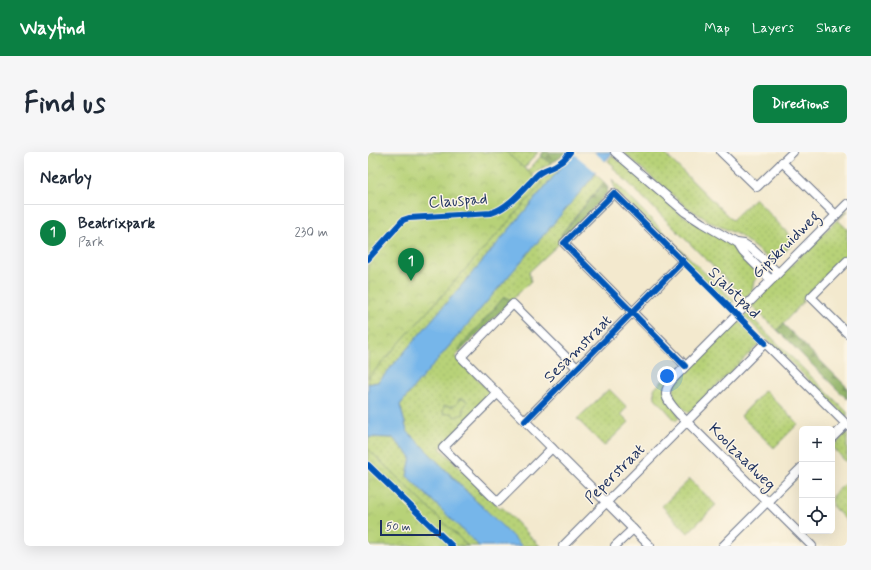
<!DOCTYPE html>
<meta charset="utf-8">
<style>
:root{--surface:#fff;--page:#f6f6f7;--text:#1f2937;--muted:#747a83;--line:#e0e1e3;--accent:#0b8043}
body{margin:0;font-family:Mynerve,sans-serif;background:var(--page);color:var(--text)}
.controls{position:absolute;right:12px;bottom:12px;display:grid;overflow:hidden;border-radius:6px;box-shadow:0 4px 16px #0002}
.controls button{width:36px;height:36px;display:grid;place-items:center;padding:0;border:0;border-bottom:1px solid var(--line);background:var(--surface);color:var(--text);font:20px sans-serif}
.scale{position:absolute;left:12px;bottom:10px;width:61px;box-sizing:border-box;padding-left:4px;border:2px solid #1b2f5e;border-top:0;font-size:11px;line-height:14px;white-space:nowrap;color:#1b2f5e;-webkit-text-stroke:3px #fcf5e5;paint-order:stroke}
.you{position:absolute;left:299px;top:224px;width:14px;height:14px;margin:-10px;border:3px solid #fff;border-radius:50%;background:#1a73e8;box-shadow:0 0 0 6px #1a73e833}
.badge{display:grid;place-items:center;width:26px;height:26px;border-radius:50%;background:var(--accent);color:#fff;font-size:13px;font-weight:700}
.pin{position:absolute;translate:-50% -33px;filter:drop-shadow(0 1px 2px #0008)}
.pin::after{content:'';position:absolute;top:21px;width:14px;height:12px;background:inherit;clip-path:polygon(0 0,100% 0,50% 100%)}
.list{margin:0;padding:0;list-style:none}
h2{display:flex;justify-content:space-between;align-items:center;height:52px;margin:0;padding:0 16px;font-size:17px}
h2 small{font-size:13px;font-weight:400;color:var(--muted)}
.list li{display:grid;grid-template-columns:26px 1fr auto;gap:12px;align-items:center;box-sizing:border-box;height:56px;padding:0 16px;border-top:1px solid var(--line)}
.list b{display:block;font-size:15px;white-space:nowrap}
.list p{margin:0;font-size:13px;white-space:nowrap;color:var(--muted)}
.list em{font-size:13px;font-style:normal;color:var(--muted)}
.icon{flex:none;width:22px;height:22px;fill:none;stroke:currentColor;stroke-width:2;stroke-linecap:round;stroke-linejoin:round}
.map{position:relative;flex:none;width:479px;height:394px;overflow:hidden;border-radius:6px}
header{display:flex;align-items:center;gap:24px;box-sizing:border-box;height:56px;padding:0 20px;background:var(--accent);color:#fff}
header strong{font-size:19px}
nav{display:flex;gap:22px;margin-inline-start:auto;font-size:14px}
.intro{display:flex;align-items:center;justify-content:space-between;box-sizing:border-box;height:96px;padding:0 24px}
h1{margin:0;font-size:28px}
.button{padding:10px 18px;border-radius:6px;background:var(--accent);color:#fff;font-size:14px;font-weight:700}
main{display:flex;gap:24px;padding:0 24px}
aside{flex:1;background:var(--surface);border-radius:6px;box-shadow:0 4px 16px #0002}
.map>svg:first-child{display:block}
.grass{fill:url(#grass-dots);stroke:#69806b}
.forest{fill:url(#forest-firs);stroke:#567263}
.park{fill:url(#park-crowns);stroke:#69806b}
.water{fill:#76b6ea;stroke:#4872a4}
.pier{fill:#f3e9ce}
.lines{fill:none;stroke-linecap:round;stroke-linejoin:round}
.minor-casing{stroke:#677085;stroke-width:10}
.minor{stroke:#fff;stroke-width:8}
.cycleway-casing{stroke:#fcf5e5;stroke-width:8}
.cycleway{stroke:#0057b8;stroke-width:6}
.labels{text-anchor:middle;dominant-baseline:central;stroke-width:3;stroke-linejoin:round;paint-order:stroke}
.street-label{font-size:16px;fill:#1b2f5e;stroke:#fcf5e5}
</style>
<header>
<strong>Wayfind</strong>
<nav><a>Map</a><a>Layers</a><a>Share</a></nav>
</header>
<div class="intro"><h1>Find us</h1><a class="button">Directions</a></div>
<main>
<aside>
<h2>Nearby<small></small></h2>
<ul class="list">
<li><span class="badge">1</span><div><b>Beatrixpark</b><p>Park</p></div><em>230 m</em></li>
</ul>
</aside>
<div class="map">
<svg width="479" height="394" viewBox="0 0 479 394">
<defs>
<pattern id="grass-dots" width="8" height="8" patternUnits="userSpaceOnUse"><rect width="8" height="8" fill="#b7d278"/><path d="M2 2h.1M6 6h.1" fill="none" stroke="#9db56a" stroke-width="1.8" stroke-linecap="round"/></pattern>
<pattern id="forest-firs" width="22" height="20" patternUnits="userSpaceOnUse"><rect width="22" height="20" fill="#91b468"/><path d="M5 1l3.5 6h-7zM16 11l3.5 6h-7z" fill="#769359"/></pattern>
<pattern id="park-crowns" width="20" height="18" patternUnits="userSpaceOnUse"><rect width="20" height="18" fill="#b7d278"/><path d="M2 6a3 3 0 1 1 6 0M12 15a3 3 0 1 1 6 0" fill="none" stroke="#9db56a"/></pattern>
</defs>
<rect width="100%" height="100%" fill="#fcf5e5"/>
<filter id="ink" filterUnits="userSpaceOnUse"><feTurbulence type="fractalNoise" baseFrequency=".025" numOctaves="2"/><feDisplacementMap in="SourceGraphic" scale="8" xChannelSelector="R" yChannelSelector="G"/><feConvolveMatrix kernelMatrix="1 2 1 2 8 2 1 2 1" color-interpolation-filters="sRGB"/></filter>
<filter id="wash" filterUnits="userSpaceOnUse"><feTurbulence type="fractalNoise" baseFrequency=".012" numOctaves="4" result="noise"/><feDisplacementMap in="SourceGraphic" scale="16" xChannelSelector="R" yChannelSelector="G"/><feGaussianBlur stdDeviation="0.9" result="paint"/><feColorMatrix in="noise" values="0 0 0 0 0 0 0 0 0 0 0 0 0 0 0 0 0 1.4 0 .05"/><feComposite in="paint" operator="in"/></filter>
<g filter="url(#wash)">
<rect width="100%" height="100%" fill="#f3e9ce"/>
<g class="grass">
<path d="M125 0H170L150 23Z"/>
<path d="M259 0H295L364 68 387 46 427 89 406 111 371 83 344 71 317 54 257 2Z"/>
<path d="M173 4 183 11 166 21 154 33 158 21Z"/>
<path d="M244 4 250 9 252 8 313 62 341 80 363 91 371 98 393 122 386 129 384 139 377 146 245 16 246 14 240 9Z"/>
<path d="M196 12 124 98 14 226 10 230 0 232V221L170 29 181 23Z"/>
<path d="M227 22 236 30 193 82 196 87 161 120 163 129 144 148 91 197 92 200 87 205 125 242 72 296 132 356 134 355 172 394H154L115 355 110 351 61 301 39 279 32 253 42 240Z"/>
<path d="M244 27 310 95 366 149 363 153 325 116 322 115 310 102 311 99 288 77 284 74 248 39Z"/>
<path d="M479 58V60L470 68 479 77V101L434 148 435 150 409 178 383 153Z"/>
<path d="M379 161 479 260V266L376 164Z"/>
<path d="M370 168 392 191 321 261C306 249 304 249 307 230Z"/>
<path d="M309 215 310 217 297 232 311 266 308 269 287 246 286 237Z"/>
<path d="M241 237 259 255 253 262 261 270 236 294 209 267Z"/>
<path d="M397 238 430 272 406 296 373 264Z"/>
<path d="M479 280V309L478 310 465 295Z"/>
<path d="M2 285 25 286 43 305 39 324 111 394H92L0 307V288Z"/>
<path d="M322 327 348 353 320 381 294 354Z"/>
<path d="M479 330V369L464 354V344Z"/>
</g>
<g class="forest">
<path d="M175 0H199L190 7 183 11 173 4Z"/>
<path d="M236 30 240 36 239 41 196 87 193 83Z"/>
<path d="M136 145 144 148 92 200 91 197Z"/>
<path d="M415 172 479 235V247L409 178Z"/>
</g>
<g class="park">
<path d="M0 0H138L174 32 0 226Z"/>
<path d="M91 247H96L100 250 95 256 96 262 86 265 84 261 75 262 76 254H85L89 252Z"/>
<path d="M0 297 100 394H0Z"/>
</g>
<path class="water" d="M208 0H245L227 21V22L225 25 42 240 32 253 39 279 61 301 110 351 115 355 154 394H111L39 324 43 305 25 286 2 285 0 288V232L10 230 14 226 124 98 196 12Z"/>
<path class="pier" d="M206 0H226L238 10 229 21 205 1Z"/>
</g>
<g filter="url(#ink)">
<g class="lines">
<g class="minor-casing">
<g id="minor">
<path d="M247 0 317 60 334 71 370 92 375 100 403 128"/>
<path d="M353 0 389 35 425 0"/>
<path d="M414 10 468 63"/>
<path d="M369 91 376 92 384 97 410 121"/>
<path d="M479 109 443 145 479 181"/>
<path d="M209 216 145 152 93 205 282 394"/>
<path d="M129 242 75 296 130 350 184 296"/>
<path d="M157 269 315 109 246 41 196 91 312 208 317 214"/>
<path d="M464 286 478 272"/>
<path d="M195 394 397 191 479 273"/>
<path d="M247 394 265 377"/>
<path d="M355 394 434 315"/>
<path d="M444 394 311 262C298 247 291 241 308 224L479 52"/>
</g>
</g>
<use href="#minor" class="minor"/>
<g class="cycleway-casing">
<g id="cycleway">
<path d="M0 107 35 68 41 66 123 61C141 56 156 36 169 23 175 17 185 16 191 11 196 9 199 4 202 0"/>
<path d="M317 214 196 91 246 41 397 191"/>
<path d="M157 269 315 109"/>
<path d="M0 313 84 394"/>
</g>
</g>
<use href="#cycleway" class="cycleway"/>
</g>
</g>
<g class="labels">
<g class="street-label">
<text transform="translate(90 49) rotate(-4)">Clauspad</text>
<text transform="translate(418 93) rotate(-45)">Gipskruidweg</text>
<text transform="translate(366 141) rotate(45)">Sjalotpad</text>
<text transform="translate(210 197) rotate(-45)">Sesamstraat</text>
<text transform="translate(374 305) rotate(45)">Koolzaadweg</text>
<text transform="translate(247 322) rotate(-45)">Peperstraat</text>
</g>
</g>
</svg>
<div class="controls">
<button>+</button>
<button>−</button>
<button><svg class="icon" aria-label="locate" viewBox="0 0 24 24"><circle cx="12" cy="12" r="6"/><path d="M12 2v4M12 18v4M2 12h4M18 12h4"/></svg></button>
</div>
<div class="scale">50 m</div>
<div class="you"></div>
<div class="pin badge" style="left:43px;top:129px">1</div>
</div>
</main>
